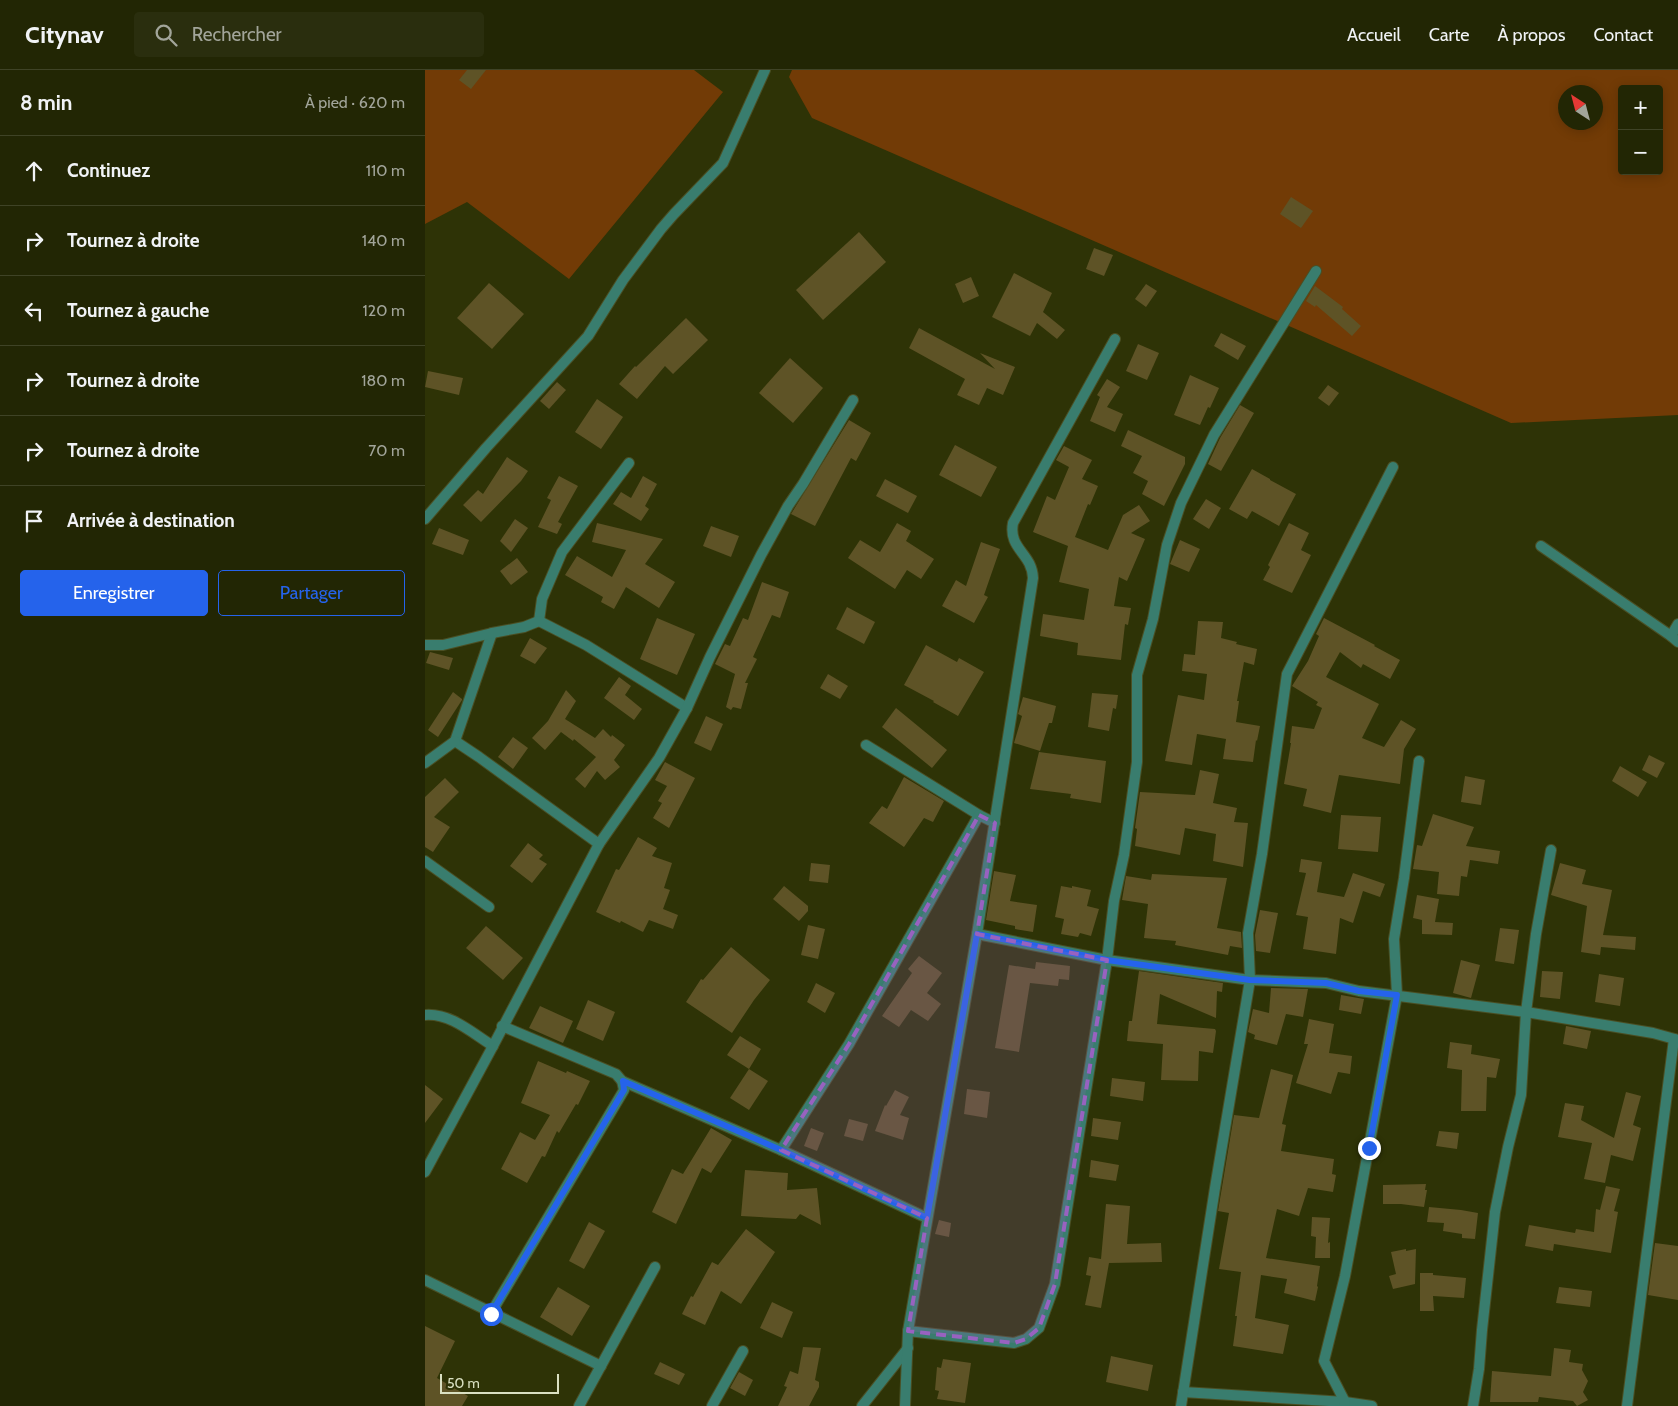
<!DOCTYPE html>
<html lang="fr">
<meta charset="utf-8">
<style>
:root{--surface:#222604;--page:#2a2e0e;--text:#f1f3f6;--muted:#a2a59a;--line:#3f4326;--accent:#2563eb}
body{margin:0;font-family:Cabin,sans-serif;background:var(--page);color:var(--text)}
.controls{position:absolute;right:15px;top:15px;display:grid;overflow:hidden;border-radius:5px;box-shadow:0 2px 12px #0003}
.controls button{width:45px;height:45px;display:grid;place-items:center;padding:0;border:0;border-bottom:1px solid var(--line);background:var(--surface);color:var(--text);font:25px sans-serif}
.compass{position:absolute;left:1133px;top:15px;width:45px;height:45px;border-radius:50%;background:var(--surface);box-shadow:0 2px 12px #0003;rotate:324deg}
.scale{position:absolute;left:15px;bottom:12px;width:119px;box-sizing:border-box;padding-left:5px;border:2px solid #dae0c2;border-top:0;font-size:14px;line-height:18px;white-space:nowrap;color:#dae0c2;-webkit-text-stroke:4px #2e3306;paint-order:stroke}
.stop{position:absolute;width:15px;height:15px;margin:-11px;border:4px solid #2563eb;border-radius:50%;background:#fff}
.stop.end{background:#2563eb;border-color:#fff;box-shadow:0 1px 5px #0008}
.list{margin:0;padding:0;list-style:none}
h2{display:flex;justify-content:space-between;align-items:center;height:65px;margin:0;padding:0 20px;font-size:21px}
h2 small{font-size:16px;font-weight:400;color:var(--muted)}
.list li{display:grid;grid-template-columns:32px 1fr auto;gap:15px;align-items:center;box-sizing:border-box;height:70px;padding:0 20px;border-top:1px solid var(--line)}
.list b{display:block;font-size:19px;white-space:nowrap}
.list em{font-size:16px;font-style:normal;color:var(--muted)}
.actions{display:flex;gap:10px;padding:15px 20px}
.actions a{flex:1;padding:11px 0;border:1px solid var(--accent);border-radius:5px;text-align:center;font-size:18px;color:var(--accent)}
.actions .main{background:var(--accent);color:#fff}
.icon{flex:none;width:28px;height:28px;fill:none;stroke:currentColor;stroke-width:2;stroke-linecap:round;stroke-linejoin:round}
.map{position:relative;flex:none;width:1253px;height:1336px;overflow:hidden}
header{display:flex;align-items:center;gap:30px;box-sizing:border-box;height:70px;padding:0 25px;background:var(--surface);border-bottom:1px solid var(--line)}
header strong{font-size:24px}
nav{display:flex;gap:28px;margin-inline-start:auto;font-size:18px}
.search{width:350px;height:45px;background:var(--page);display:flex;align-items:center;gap:12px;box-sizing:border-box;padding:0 18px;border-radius:5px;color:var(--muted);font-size:19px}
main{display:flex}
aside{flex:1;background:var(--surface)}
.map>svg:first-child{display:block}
.green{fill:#723b06;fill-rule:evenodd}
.building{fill:#5e5326}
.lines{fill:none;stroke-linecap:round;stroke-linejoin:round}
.minor-casing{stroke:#4a4f24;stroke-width:12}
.minor{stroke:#397d6e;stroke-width:10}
.route{stroke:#2563eb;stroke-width:6}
.marked{fill:#9862c0;fill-opacity:0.2;stroke:#9862c0;stroke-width:4;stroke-dasharray:10 6;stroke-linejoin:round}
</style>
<header>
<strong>Citynav</strong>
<div class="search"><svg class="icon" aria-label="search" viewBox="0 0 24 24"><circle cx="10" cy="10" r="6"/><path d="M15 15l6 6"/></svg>Rechercher</div>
<nav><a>Accueil</a><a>Carte</a><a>À propos</a><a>Contact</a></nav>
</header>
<main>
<aside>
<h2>8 min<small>À pied · 620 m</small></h2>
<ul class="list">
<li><svg class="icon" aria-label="ahead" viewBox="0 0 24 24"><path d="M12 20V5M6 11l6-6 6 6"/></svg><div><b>Continuez</b></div><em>110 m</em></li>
<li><svg class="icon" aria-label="right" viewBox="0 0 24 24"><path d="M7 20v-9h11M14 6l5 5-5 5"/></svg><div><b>Tournez à droite</b></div><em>140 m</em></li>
<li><svg class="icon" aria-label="left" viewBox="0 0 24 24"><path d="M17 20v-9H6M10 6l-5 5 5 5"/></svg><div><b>Tournez à gauche</b></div><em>120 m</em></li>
<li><svg class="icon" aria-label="right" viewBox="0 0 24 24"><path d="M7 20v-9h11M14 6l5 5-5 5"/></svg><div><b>Tournez à droite</b></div><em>180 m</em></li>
<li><svg class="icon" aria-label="right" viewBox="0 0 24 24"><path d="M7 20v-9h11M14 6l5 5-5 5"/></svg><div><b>Tournez à droite</b></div><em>70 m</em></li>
<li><svg class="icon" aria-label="arrive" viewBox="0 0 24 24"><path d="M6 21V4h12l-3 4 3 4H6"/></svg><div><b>Arrivée à destination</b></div></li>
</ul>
<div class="actions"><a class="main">Enregistrer</a><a>Partager</a></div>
</aside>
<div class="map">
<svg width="1253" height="1336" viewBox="0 0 1253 1336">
<rect width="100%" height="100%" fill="#2e3306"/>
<g class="green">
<path d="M0 0H269L298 22 144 209 42 132 0 154Z"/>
<path d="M367 0H1253V345L1086 353 387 48 364 7ZM1197 19H1234V101H1197ZM1140 22H1170V52H1140Z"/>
</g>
<g class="building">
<path d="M42 0H61L46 19 34 10Z"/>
<path d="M866 127 888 141 876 158 855 144Z"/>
<path d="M434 162 461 192 398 250 371 220Z"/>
<path d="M669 178 688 185 679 206 661 199Z"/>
<path d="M589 203 627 223 618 242 640 260 632 269 612 253 605 266 567 247Z"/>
<path d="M546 207 554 226 538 233 530 214Z"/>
<path d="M64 213 99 244 67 279 32 248Z"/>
<path d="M721 214 732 221 721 237 710 229Z"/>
<path d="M890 216 918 237 917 239 936 256 927 266 891 235 890 237 881 231Z"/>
<path d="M261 248 283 270 248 304 240 296 212 329 194 314 210 296 211 297Z"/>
<path d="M494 258 570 299 555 283 590 297 578 325 562 318 554 335 532 325 540 309 484 278Z"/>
<path d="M796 263 821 276 813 290 789 276Z"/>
<path d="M713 274 734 283 722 310 701 301Z"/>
<path d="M365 288 398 318 368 353 334 323Z"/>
<path d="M3 301 38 308 34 325 0 317Z"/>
<path d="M765 305 794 318 785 338 783 337 775 355 749 345Z"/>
<path d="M682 309 695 317 682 337 698 344 690 362 665 351 675 327 672 325Z"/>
<path d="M132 312 141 320 124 339 115 331Z"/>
<path d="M903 315 914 323 904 336 893 328Z"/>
<path d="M172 329 198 347 176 379 150 362Z"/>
<path d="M815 335 829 343 796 401 783 394 795 368Z"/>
<path d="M424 350 446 363 431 391 426 388 390 456 366 444Z"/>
<path d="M703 360 760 387V394L739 436 717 424 723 411 708 403 717 386 696 376Z"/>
<path d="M530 375 572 397 556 427 514 405Z"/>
<path d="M639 376 667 390 657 409 673 416 665 435 663 434 650 467 683 480 698 445 714 435 725 451 706 463 720 469 702 511 694 507 689 536 706 538 703 555 700 554 696 590 652 585 653 573 615 566 618 544 659 550 664 519 634 512 643 476 608 462 622 426 630 430 644 397 631 390Z"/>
<path d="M82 387 103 401 96 411 56 452 38 435 53 420 58 424Z"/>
<path d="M827 399 845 409V410L871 424 854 456 827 441 822 449 804 439Z"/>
<path d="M134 406 153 416 133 452 137 454 132 464 113 457 126 430 122 428Z"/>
<path d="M218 406 232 414 220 436 224 439 216 451 188 434 196 422 206 428Z"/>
<path d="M460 409 492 426 483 443 451 426Z"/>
<path d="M781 429 796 438 784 459 768 449Z"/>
<path d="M90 449 103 458 86 482 75 471Z"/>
<path d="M172 453 238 469 220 494 250 512 234 538 201 517 189 539 176 532 178 527 140 505 152 486 187 507 201 480 167 472Z"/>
<path d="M472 453 486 461 481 471 509 489 496 509 482 500 470 519 423 488 435 470 455 482Z"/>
<path d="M864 453 884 463 876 480 886 485 867 523 838 510 845 497 843 495Z"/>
<path d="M286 456 314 466 306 487 278 476Z"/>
<path d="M14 458 44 470 38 485 7 474Z"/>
<path d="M755 470 775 479 764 502 745 494Z"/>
<path d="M556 472 575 479 559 525 563 527 549 553 517 536 531 510 541 516Z"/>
<path d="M92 488 103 502 86 515 75 501Z"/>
<path d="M337 512 364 522 355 548 347 545 328 587 332 589 320 613H323L316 639 308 637 306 640 301 637 310 604 290 594 300 574 305 576 318 548 323 550Z"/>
<path d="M422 537 450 552 439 574 411 559Z"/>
<path d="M232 548 270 564 252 605 215 589Z"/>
<path d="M899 548 950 575 949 576 975 590 965 609 938 594 936 598 915 582 901 607 954 634 937 668 959 677 976 650 991 659 979 679 975 714 914 705 906 743 878 736 882 719 859 714 866 673H865L867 656 889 659 897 638 891 635 893 632 867 616 883 591 894 566 891 564Z"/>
<path d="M773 551 798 552 796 568 812 572 811 574 832 579 829 595 819 592 812 631H814L811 652 835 656 832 671 831 670 828 692 798 689 801 669 772 664 767 695 740 691 753 625 779 630 782 604 757 601 759 584 770 585Z"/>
<path d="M105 568 122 578 110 594 95 586Z"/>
<path d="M501 575 532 592 534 588 559 602 533 646 508 632 509 631 479 615Z"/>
<path d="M5 582 28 588 24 600 1 593Z"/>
<path d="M403 604 423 616 415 629 395 618Z"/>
<path d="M194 607 206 616 200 625 217 639 209 650 179 628Z"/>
<path d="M141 620 151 631 140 649 170 668 178 659 186 667 187 665 200 675 189 690 195 697 180 710 172 701 160 718 150 709 171 687 149 669 148 671 136 662 120 680 107 668 123 651Z"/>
<path d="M28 622 37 629V630L13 667 3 660Z"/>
<path d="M667 623 693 625 691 639 688 638 684 661 663 657Z"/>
<path d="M598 627 631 636 627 653H624L615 681 589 673 597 646 593 644Z"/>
<path d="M471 638 522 680 507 698 457 657Z"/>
<path d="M281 646 298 654 286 681 269 673Z"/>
<path d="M88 667 103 678 88 699 73 687Z"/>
<path d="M614 682 681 691 676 733 645 728 646 724 605 719Z"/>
<path d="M1224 685 1240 693 1232 708 1217 700Z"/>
<path d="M240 692 270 708 244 758 228 748 237 733 233 731 242 716 230 710Z"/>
<path d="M1195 696 1222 712 1213 727 1187 711Z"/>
<path d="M775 700 794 704 788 733 812 738 809 752 823 753 818 797 788 791 791 764 760 758 755 785 710 776 712 759 710 758 715 722 770 725Z"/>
<path d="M1040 706 1060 710 1056 735 1036 732Z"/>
<path d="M479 707 519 731 508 752 499 748 479 777 444 753 457 736 462 739Z"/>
<path d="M20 708 34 722 9 747 25 757 8 782 0 777V727Z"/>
<path d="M1008 744 1049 757 1041 776 1075 781 1073 794 1045 790 1042 807 1036 806 1034 826 1012 824 1014 802 988 799 992 775 997 776Z"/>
<path d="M916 745 956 747 953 782 913 779Z"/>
<path d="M213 767 232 778 227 786 247 793 239 818 245 820 238 839 253 845 248 859 224 850 218 862 196 851 195 853 171 842 191 799 194 800Z"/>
<path d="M103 773 118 785 114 789 122 794 107 813 85 796Z"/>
<path d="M876 789 897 792 892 822 919 827 928 803 960 814 955 827 938 821 928 853 915 848 911 884 878 879 883 847 871 845 881 803 874 802Z"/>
<path d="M386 793 405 795 403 813 384 811Z"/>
<path d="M1135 793 1161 800 1157 814 1187 820 1178 865 1211 867 1210 880 1176 877 1175 885 1156 882 1162 836 1126 825Z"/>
<path d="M569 801 591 805 585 831 612 835 608 862 590 859V856L561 850Z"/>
<path d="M727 804 802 808 792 858 816 862 817 878 805 876 803 885 750 875 751 871 719 868 723 834 697 830 701 806 726 810Z"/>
<path d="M359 816 383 836V841L374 851 348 829Z"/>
<path d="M636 816 647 818V816L666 820 662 836 674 839 666 866 655 863 653 867 636 864 639 849 630 847Z"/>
<path d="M992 825 1014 829 1010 852 1028 853 1027 865 997 864V850L988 848Z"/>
<path d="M835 840 853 843 845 883 831 881 830 865Z"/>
<path d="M383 855 400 859 393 889 376 885Z"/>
<path d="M61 856 98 888 78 910 41 878Z"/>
<path d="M1075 858 1094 860 1089 894 1070 891Z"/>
<path d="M306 877 345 910 329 930 307 963 261 932 276 909 278 910Z"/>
<path d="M494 886 517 903 502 923 516 934 503 951 486 940 474 957 457 946 487 903 483 899Z"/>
<path d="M1036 890 1055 895 1046 928 1028 923Z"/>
<path d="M611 892 645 896 644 910 634 909 633 916 605 913 594 982 570 978 584 895 610 899Z"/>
<path d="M714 901 798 913 797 922 792 921 791 948 735 924 732 954 790 959 791 961 788 983 774 981 773 1011 736 1010 738 974 702 971 704 951H707Z"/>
<path d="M1117 901 1138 902 1135 929 1115 927Z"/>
<path d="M1174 904 1199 908 1195 936 1170 932Z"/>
<path d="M391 913 410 923 400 943 382 932Z"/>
<path d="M846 918 883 919 878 947 861 944 852 975 829 969 830 965 823 962 828 939 844 943Z"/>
<path d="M916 925 939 929 936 944 914 940Z"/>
<path d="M163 930 190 942 178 971 151 959Z"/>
<path d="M115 936 148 951 138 973 104 958Z"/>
<path d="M884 949 909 954 904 983 927 986 925 1004 913 1002 906 1024 871 1013 883 974H879Z"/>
<path d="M1141 956 1166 961 1162 979 1138 974Z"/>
<path d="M315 966 336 979 324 999 302 985Z"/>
<path d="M1025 972 1047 975 1046 984 1075 989 1071 1008 1062 1007 1061 1041H1036L1037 1000 1022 998Z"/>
<path d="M113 991 141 1003 142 1001 165 1011 153 1035 151 1034 134 1063 132 1061 120 1087 117 1086 102 1113 76 1099 95 1062 110 1070 125 1045 96 1033Z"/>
<path d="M324 999 343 1011 324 1040 305 1028Z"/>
<path d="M846 999 868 1005 857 1054 861 1055 856 1081 909 1089 907 1104 911 1105 908 1122 883 1118 874 1146 852 1139 841 1188 895 1196 892 1216 893 1217 890 1231 859 1223 862 1209 836 1205 830 1248 864 1255 858 1284 808 1276 812 1246H810L816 1202 794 1199 804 1143 793 1141 809 1045 834 1048Z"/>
<path d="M687 1008 720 1012 718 1031 685 1026Z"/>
<path d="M0 1015 18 1029 0 1053Z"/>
<path d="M542 1019 565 1022 562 1048 539 1044Z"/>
<path d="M470 1020 484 1027 475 1045 484 1048 478 1070 450 1061 460 1035 461 1036Z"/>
<path d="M1201 1022 1216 1026 1208 1055 1216 1058 1208 1091 1186 1085 1180 1113 1159 1109 1167 1073 1133 1067 1140 1033 1159 1036 1156 1050 1189 1068Z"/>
<path d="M668 1048 696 1052 693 1070 666 1066Z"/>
<path d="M424 1049 443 1054 438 1071 419 1066Z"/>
<path d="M286 1058 307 1070 286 1103 277 1098 251 1154 227 1142 247 1099 258 1104Z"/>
<path d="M386 1058 399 1063 392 1081 379 1076Z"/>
<path d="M1014 1061 1034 1063 1032 1079 1011 1076Z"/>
<path d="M666 1090 694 1095 691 1111 664 1107Z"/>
<path d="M320 1100 363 1103 362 1120 392 1118 396 1155 375 1144 371 1149 316 1146Z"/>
<path d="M1001 1114 1000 1120H1002L999 1137 976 1134H958V1115Z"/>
<path d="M1181 1116 1195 1119 1189 1141 1193 1142 1186 1183 1129 1174 1128 1181 1100 1176 1104 1155 1150 1163 1151 1159 1169 1162 1171 1139 1175 1140Z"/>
<path d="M681 1134 705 1136 702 1174 736 1173 737 1192 684 1193 676 1238 660 1235 666 1206 661 1205 664 1187 676 1189Z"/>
<path d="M1004 1137 1036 1140 1053 1143 1050 1169 1037 1168V1164L1018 1161 1019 1153 1002 1152Z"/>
<path d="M887 1147 905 1148 903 1173 905 1172V1188H890L891 1167 886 1166Z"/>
<path d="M514 1150 526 1153 524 1167 510 1164Z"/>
<path d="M164 1152 180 1161 159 1199 144 1191Z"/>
<path d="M321 1159 350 1182 316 1234 296 1221 280 1255 257 1244 266 1226 268 1227 287 1192 293 1195Z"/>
<path d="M1230 1173 1253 1176V1230L1223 1225Z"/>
<path d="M981 1179V1181L991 1179 990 1214 968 1219 964 1206 971 1204 966 1182Z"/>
<path d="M995 1203H1008V1205L1041 1208 1039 1228 1008 1226 1009 1241H995Z"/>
<path d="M133 1217 165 1236 147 1266 115 1247Z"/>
<path d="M1134 1217 1167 1221 1165 1237 1131 1233Z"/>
<path d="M347 1232 368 1242 357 1268 335 1258Z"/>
<path d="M0 1256 30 1271 12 1308 43 1326 37 1336H0Z"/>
<path d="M378 1277 396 1278 390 1310 394 1312V1317L384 1336H353L362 1317 359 1316 365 1301 373 1304Z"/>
<path d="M1129 1278 1146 1280 1144 1292 1158 1294 1157 1300 1163 1311 1158 1322 1163 1330 1152 1336 1148 1331 1114 1327 1113 1332H1065L1067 1301 1126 1306Z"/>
<path d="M686 1286 728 1295 723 1321 681 1312Z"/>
<path d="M518 1289 546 1293 540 1333 512 1329 514 1321 510 1320 512 1297 516 1298Z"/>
<path d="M235 1292 260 1304 254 1315 229 1304Z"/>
<path d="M314 1302 328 1310 320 1326 305 1318Z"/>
</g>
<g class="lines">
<g class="minor-casing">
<g id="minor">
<path d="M0 449 61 378 163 266 198 210 236 159 249 144 298 93 340 0"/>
<path d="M1116 476 1246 566"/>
<path d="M114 551 117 529 137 482 204 393"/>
<path d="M1253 554 1246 566 1253 572"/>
<path d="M67 563 30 671 54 687 174 774"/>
<path d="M0 575H18L67 563 99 557 114 551 161 575 262 638"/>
<path d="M441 675 554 745 570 753"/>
<path d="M0 693 30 671"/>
<path d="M0 791 64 837"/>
<path d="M552 864 682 890 825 910 901 913 934 921 1101 942 1228 963 1253 970"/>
<path d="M0 945C26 943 47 963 68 976"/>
<path d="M197 1011 356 1080 502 1148"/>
<path d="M356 1080 424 974 554 745"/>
<path d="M0 1102 68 976 174 774 234 688 262 638 285 587 336 485 363 436 378 414 428 330"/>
<path d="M0 1210 176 1296"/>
<path d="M66 1243 199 1020 197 1011 191 1004 77 956"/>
<path d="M483 1261 589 1273 601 1269 614 1258 630 1214 682 890 689 831 699 785 712 692V605L728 549 742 475 756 433 789 365 891 201"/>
<path d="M758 1322 920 1332 947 1336"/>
<path d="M154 1336 230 1197"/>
<path d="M287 1336 318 1281"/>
<path d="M437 1336 483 1278"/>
<path d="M480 1336 483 1261 552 864 608 508C607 483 583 479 588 453L690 269"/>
<path d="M756 1336 790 1118 825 910 823 863 837 784 862 604 968 397"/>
<path d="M919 1336 920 1332 899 1291 920 1206 972 925 969 869 979 808 994 691"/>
<path d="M1048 1336 1054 1299 1057 1260 1070 1142 1083 1077 1096 1025 1101 942 1111 864 1126 780"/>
<path d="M1202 1336 1249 969"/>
</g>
</g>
<use href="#minor" class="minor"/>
</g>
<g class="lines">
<path class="route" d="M66 1244 199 1020 198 1011 356 1080 502 1148 552 864 682 890 825 910 901 913 934 921 972 925 944 1078"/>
</g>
<path class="marked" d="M554 745 570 753 552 864 682 890 630 1214 614 1258 601 1269 589 1273 483 1261 502 1148 356 1080 424 974Z"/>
</svg>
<div class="controls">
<button>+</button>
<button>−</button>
</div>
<svg class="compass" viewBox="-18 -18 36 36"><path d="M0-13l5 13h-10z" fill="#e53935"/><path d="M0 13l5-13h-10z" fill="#a2a59a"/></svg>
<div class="scale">50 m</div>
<div class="stop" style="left:66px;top:1244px"></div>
<div class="stop end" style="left:944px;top:1078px"></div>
</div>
</main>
